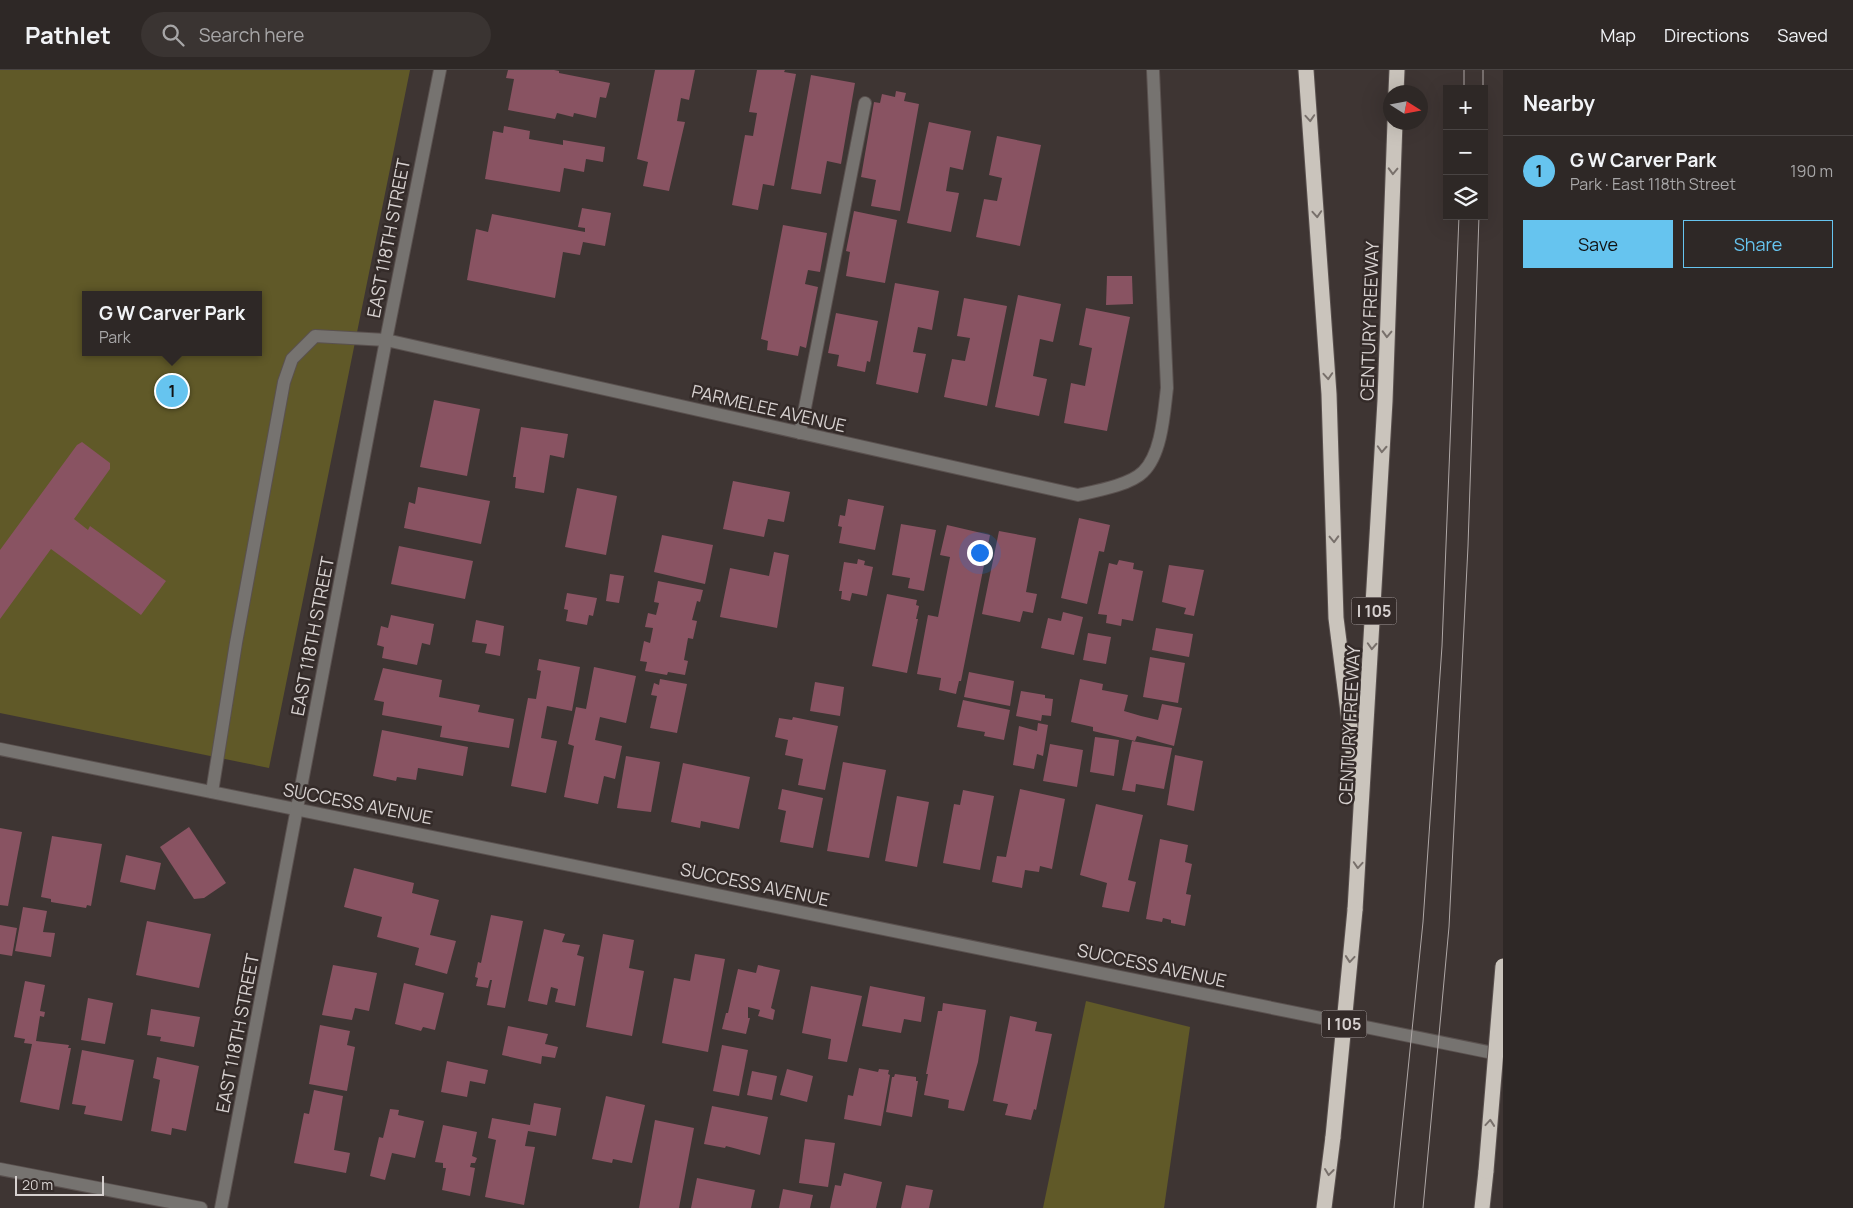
<!DOCTYPE html>
<meta charset="utf-8">
<style>
:root{--surface:#2e2826;--page:#3a3432;--text:#f1f3f6;--muted:#a7a6a7;--line:#494443;--accent:#66c4ef}
body{margin:0;font-family:Manrope,sans-serif;background:var(--page);color:var(--text)}
.controls{position:absolute;right:15px;top:15px;display:grid;overflow:hidden;border-radius:0px;box-shadow:0 5px 20px #0002}
.controls button{width:45px;height:45px;display:grid;place-items:center;padding:0;border:0;border-bottom:1px solid var(--line);background:var(--surface);color:var(--text);font:25px sans-serif}
.compass{position:absolute;left:1383px;top:15px;width:45px;height:45px;border-radius:50%;background:var(--surface);box-shadow:0 5px 20px #0002;rotate:101deg}
.scale{position:absolute;left:15px;bottom:12px;width:89px;box-sizing:border-box;padding-left:5px;border:2px solid #d7d1d0;border-top:0;font-size:14px;line-height:18px;white-space:nowrap;color:#d7d1d0;-webkit-text-stroke:4px #342b29;paint-order:stroke}
.you{position:absolute;left:979px;top:482px;width:18px;height:18px;margin:-12px;border:4px solid #fff;border-radius:50%;background:#1a73e8;box-shadow:0 0 0 8px #1a73e833}
.badge{display:grid;place-items:center;width:32px;height:32px;border-radius:50%;background:var(--accent);color:#111;font-size:16px;font-weight:700}
.pin{position:absolute;translate:-50% -50%;border:2px solid #fff;box-shadow:0 1px 5px #0006}
.popup{position:absolute;left:82px;top:221px;width:180px;height:65px;box-sizing:border-box;display:grid;place-content:center;border-radius:0px;background:var(--surface);filter:drop-shadow(0 1px 4px #0005);font-size:16px;white-space:nowrap;color:var(--muted)}
.popup b{font-size:19px;color:var(--text)}
.popup::after{content:'';position:absolute;left:50%;top:100%;margin-left:-10px;border:10px solid transparent;border-top-color:var(--surface)}
.list{margin:0;padding:0;list-style:none}
h2{display:flex;justify-content:space-between;align-items:center;height:65px;margin:0;padding:0 20px;font-size:21px}
h2 small{font-size:16px;font-weight:400;color:var(--muted)}
.list li{display:grid;grid-template-columns:32px 1fr auto;gap:15px;align-items:center;box-sizing:border-box;height:70px;padding:0 20px;border-top:1px solid var(--line)}
.list b{display:block;font-size:19px;white-space:nowrap}
.list p{margin:0;font-size:16px;white-space:nowrap;color:var(--muted)}
.list em{font-size:16px;font-style:normal;color:var(--muted)}
.actions{display:flex;gap:10px;padding:15px 20px}
.actions a{flex:1;padding:11px 0;border:1px solid var(--accent);border-radius:0px;text-align:center;font-size:18px;color:var(--accent)}
.actions .main{background:var(--accent);color:#111}
.icon{flex:none;width:28px;height:28px;fill:none;stroke:currentColor;stroke-width:2;stroke-linecap:round;stroke-linejoin:round}
.map{position:relative;flex:none;width:1503px;height:1138px;overflow:hidden}
header{display:flex;align-items:center;gap:30px;box-sizing:border-box;height:70px;padding:0 25px;background:var(--surface);border-bottom:1px solid var(--line)}
header strong{font-size:24px}
nav{display:flex;gap:28px;margin-inline-start:auto;font-size:18px}
.search{width:350px;height:45px;background:var(--page);display:flex;align-items:center;gap:12px;box-sizing:border-box;padding:0 18px;border-radius:28px;color:var(--muted);font-size:19px}
main{display:flex}
aside{flex:1;background:var(--surface)}
.map>svg:first-child{display:block}
.green{fill:#605928;fill-rule:evenodd}
.building{fill:#895362}
.lines{fill:none;stroke-linecap:round;stroke-linejoin:round}
.minor-casing{stroke:#5a514f;stroke-width:14}
.highway-casing{stroke:#5a514f;stroke-width:17}
.minor{stroke:#767370;stroke-width:12}
.highway{stroke:#cac4bc;stroke-width:15}
.tram{stroke:#aea7a6;stroke-width:1}
.highway-bridge-casing{stroke:#5a514f;stroke-width:17;stroke-linecap:butt}
.highway-bridge{stroke:#cac4bc;stroke-width:15}
.oneway{stroke:#78706b}
.labels{text-anchor:middle;dominant-baseline:central;stroke-width:5;stroke-linejoin:round;paint-order:stroke}
.shield{fill:#342b29;stroke:#a69f9e;stroke-width:1}
.shield-label{font-size:16px;font-weight:bold;fill:#d7d1d0}
.street-label{font-size:18px;fill:#d7d1d0;stroke:#342b29}
</style>
<header>
<strong>Pathlet</strong>
<div class="search"><svg class="icon" aria-label="search" viewBox="0 0 24 24"><circle cx="10" cy="10" r="6"/><path d="M15 15l6 6"/></svg>Search here</div>
<nav><a>Map</a><a>Directions</a><a>Saved</a></nav>
</header>
<main>
<div class="map">
<svg width="1503" height="1138" viewBox="0 0 1503 1138">
<rect width="100%" height="100%" fill="#3e3533"/>
<g class="green">
<path d="M0 0H410L269 698 0 643ZM86 225H258V282H86Z"/>
<path d="M1086 931 1190 957 1164 1138H1043Z"/>
</g>
<g class="building">
<path d="M508 0H554L559 1V3L610 13 606 28 600 27 596 48 574 43 573 47 557 43 555 49 508 40 514 9 506 8Z"/>
<path d="M655 0H695L689 30 681 28 677 51 685 52 669 121 643 116 648 92 637 89Z"/>
<path d="M757 0H785L784 2 796 4 774 116 763 114 758 140 732 135 745 65 753 66 757 43 749 42Z"/>
<path d="M811 5 855 13 841 94 827 91 821 124 791 119Z"/>
<path d="M896 21 906 23 904 31 919 34 900 141 871 136 876 110 861 107 874 32 880 33 882 24 895 27Z"/>
<path d="M929 52 971 61 963 100 950 97 946 121 959 123 951 162 907 153Z"/>
<path d="M504 56 530 61 529 69 563 75V70L605 77 603 92 586 89 584 102 564 98 560 122 485 109 493 61 503 63Z"/>
<path d="M997 66 1041 75 1020 176 976 167 984 129 997 131 1002 108 989 105Z"/>
<path d="M582 138 611 143 605 176 583 172 580 185 563 182 555 228 467 210 476 159 488 162 492 144 585 162V158L578 157Z"/>
<path d="M854 141 897 150 885 213 846 206 850 182 846 181Z"/>
<path d="M783 155 827 163 820 202 808 200 805 214 818 217 806 278 800 276 798 286 767 280 768 271 761 269Z"/>
<path d="M1107 206H1132L1133 234 1106 235Z"/>
<path d="M895 213 939 221 932 260 918 257 913 282 926 284 918 323 876 314Z"/>
<path d="M1018 225 1061 234 1053 272 1040 269 1033 306 1047 309 1039 346 995 337Z"/>
<path d="M964 228 1007 236 987 336 944 327 952 289 965 291 970 268 957 266Z"/>
<path d="M1086 238 1130 247 1107 361 1064 353 1071 313 1085 316 1092 278 1079 275Z"/>
<path d="M836 243 878 251 870 292 867 291 865 302 837 296 839 285 828 283Z"/>
<path d="M434 330 480 339 467 406 420 397Z"/>
<path d="M521 357 568 364 564 388 550 385 544 423 515 418 516 407H513Z"/>
<path d="M82 372 110 393V399L74 449 88 460 90 456 166 511 141 545 51 479 0 549V480L77 375Z"/>
<path d="M733 411 790 422 784 452 768 449 764 467 723 459Z"/>
<path d="M418 417 490 431 481 474 404 458 409 432 415 434Z"/>
<path d="M577 418 617 426 606 485 565 477Z"/>
<path d="M848 429 884 436 875 480 839 473 842 457 838 456 840 445 845 446Z"/>
<path d="M1079 448 1110 455 1104 482 1099 481 1087 534 1061 528Z"/>
<path d="M901 454 936 460 924 521 908 518 910 508 892 505Z"/>
<path d="M947 455 990 465 961 611H959L956 624 939 620 941 608 917 604 928 545 938 547 950 487 940 485Z"/>
<path d="M999 461 1036 468 1026 522 1037 524 1033 543 1023 541 1020 552 982 544Z"/>
<path d="M662 465 713 475 705 514 654 502Z"/>
<path d="M399 476 473 491 465 529 391 514Z"/>
<path d="M774 482 789 485 777 558 720 547 730 498 769 506Z"/>
<path d="M858 489 865 491 864 495 873 497 867 526 852 523 850 531 841 529 842 521H839L844 492 857 494Z"/>
<path d="M1119 490 1134 493 1133 499 1143 501 1133 551 1122 549 1121 556 1106 553 1107 545 1098 544 1109 493 1117 495Z"/>
<path d="M1169 495 1204 500 1194 546 1184 544 1186 538 1162 532Z"/>
<path d="M610 504 624 506 619 533 606 531Z"/>
<path d="M658 511 703 520 700 532 697 531 692 550 697 551 693 569 688 568 684 590 688 591 685 605 668 602 667 605 645 601 647 592 640 591 644 571 650 573 653 558 645 557 648 543 656 545 659 533 654 532Z"/>
<path d="M567 523 597 528 593 546 589 545 587 555 566 551 568 540 564 539Z"/>
<path d="M887 524 917 530 916 535 919 536 916 549H918L907 603 872 596Z"/>
<path d="M1063 542 1083 547 1074 585 1041 578 1048 548 1061 551Z"/>
<path d="M391 545 434 554 430 575 422 573 417 595 382 588 384 577 377 575 381 556 388 558Z"/>
<path d="M476 550 504 556 500 586 485 583 487 574 472 572Z"/>
<path d="M1156 558 1193 564 1189 587 1152 580Z"/>
<path d="M1088 563 1111 567 1106 594 1083 590Z"/>
<path d="M1150 587 1185 593 1178 633 1143 627Z"/>
<path d="M539 589 580 597 572 641 547 636 541 668 557 671 546 723 511 716 528 628 536 629 541 601 537 600Z"/>
<path d="M594 597 636 606 626 653 600 647 595 670 622 676 615 709 604 706 598 734 564 727 574 676 568 674 576 637 586 639Z"/>
<path d="M383 598 442 610 439 627 480 635 478 642 514 649 509 678 440 667 442 656 382 645 384 632 374 630Z"/>
<path d="M969 602 1014 611 1010 636 964 627Z"/>
<path d="M660 609 687 614 677 663 650 658 657 626 651 625 654 613 659 615Z"/>
<path d="M1080 609 1103 614 1102 620 1128 625 1124 641 1141 646 1158 650 1162 634 1182 638 1174 676 1137 666 1135 671 1093 661V657L1071 652Z"/>
<path d="M815 612 844 617 840 646 810 641Z"/>
<path d="M1021 621 1045 625V628L1053 629 1051 646 1042 645 1041 651 1016 646Z"/>
<path d="M963 630 1010 640 1004 670 984 666 985 662 957 657Z"/>
<path d="M793 647 838 656 825 720 798 715 803 689 785 685 788 670 775 667 779 648 792 650Z"/>
<path d="M1038 653 1048 655 1043 686 1037 684 1034 699 1013 695 1019 656 1037 661Z"/>
<path d="M382 660 468 677 463 706 418 698 416 710 397 707 396 711 373 706Z"/>
<path d="M1095 667 1119 670 1114 706 1090 702Z"/>
<path d="M1132 671 1172 678 1164 719 1136 714 1135 722 1122 720Z"/>
<path d="M1050 674 1083 680 1077 717 1043 711Z"/>
<path d="M1175 685 1203 691 1194 741 1167 735Z"/>
<path d="M626 686 660 692 651 742 617 738Z"/>
<path d="M843 692 886 700 869 788 827 781Z"/>
<path d="M683 693 750 707 739 759 701 751 700 758 671 752Z"/>
<path d="M782 719 823 728 813 778 780 772 786 741 778 739Z"/>
<path d="M1020 719 1065 729 1052 799 1040 796 1039 802 1025 800 1022 818 992 812 997 786 1006 787Z"/>
<path d="M963 720 994 726 980 800 943 793 954 734 960 735Z"/>
<path d="M897 726 929 732 917 797 885 791Z"/>
<path d="M1096 734 1143 745 1128 810 1136 812 1129 842 1102 837 1107 813 1080 805Z"/>
<path d="M189 757 226 813 204 828 194 829 160 777Z"/>
<path d="M0 758 22 762 8 836 0 835Z"/>
<path d="M52 766 102 774 91 836 87 835 86 838 51 832V829L41 827Z"/>
<path d="M1160 769 1188 775 1185 792 1192 794 1186 824 1191 825 1185 856 1171 853V850L1163 848 1162 852 1146 849Z"/>
<path d="M126 785 161 793 155 820 120 812Z"/>
<path d="M354 798 414 813 412 823 439 830 430 865 456 871 447 904 415 895 419 878 377 867 382 847 344 837Z"/>
<path d="M23 837 47 841 43 862 55 863 51 887 15 881Z"/>
<path d="M491 845 523 851 505 938 487 935 492 910H490L488 918 476 916 478 908 475 907 478 892 481 893Z"/>
<path d="M147 851 211 864 199 918 136 905Z"/>
<path d="M0 855 17 858 12 886 0 884Z"/>
<path d="M544 859 565 864 562 872 580 875 577 885 584 887 575 936 555 932 558 919 551 917 547 935 528 931Z"/>
<path d="M603 864 634 870 629 898 644 901 632 966 586 957Z"/>
<path d="M695 884 725 889 708 982 662 973 674 908 690 911Z"/>
<path d="M333 895 377 903 369 941 355 938 352 950 322 945Z"/>
<path d="M758 895 780 900 771 938 775 940 773 950 758 946 760 940 748 937V948H750L746 964 722 959 726 943H728L738 899 756 903Z"/>
<path d="M25 911 45 915 40 941 45 942 44 947 40 946 36 971 69 975 68 978H71L59 1040 20 1032 32 974 24 973 25 969 14 967Z"/>
<path d="M404 913 444 923 435 960 423 957 421 961 395 954Z"/>
<path d="M811 916 862 926 847 992 828 989 831 969 802 963Z"/>
<path d="M870 916 925 927 921 952 904 949 901 963 862 956Z"/>
<path d="M88 928 113 933 105 974 81 970Z"/>
<path d="M943 933 986 940 978 992 964 1041 948 1038 949 1030 924 1025 928 1004H926L938 941H942Z"/>
<path d="M151 939 200 947 194 977 160 971 161 967 147 965Z"/>
<path d="M1010 946 1037 952 1035 961 1052 964 1036 1040 1034 1039 1031 1050 1005 1045 1008 1034 993 1031Z"/>
<path d="M320 955 350 961 347 975 355 977 347 1021 309 1014Z"/>
<path d="M508 956 548 964 545 974 558 977 555 988 542 986 541 994 502 985Z"/>
<path d="M722 975 748 980 739 1026 713 1021Z"/>
<path d="M82 980 134 990 122 1051 84 1044 86 1036 72 1034Z"/>
<path d="M157 987 199 996 186 1061 172 1058 171 1065 151 1061 160 1010 153 1008Z"/>
<path d="M447 991 488 1000 485 1014 470 1011 467 1027 441 1022Z"/>
<path d="M859 998 878 1002 879 999 889 1000 888 1004 890 1005 881 1056 844 1049 848 1025 853 1026Z"/>
<path d="M787 999 813 1006 807 1032 780 1025Z"/>
<path d="M752 1001 777 1006 772 1030 747 1025Z"/>
<path d="M895 1004 916 1007V1011H918L912 1047 886 1042 892 1007H894Z"/>
<path d="M314 1020 343 1026 334 1080 350 1083 346 1103 294 1093 304 1043 309 1044Z"/>
<path d="M606 1026 645 1035 632 1093 613 1089 612 1093 592 1089Z"/>
<path d="M534 1033 561 1038 556 1066 528 1061 525 1076 535 1077 524 1135 485 1127 496 1070 488 1068 492 1048 530 1055Z"/>
<path d="M712 1036 768 1047 760 1085 726 1076 725 1078 704 1074Z"/>
<path d="M390 1039 399 1040 398 1045 424 1051 415 1088 392 1083 385 1110 370 1106 379 1067 383 1068Z"/>
<path d="M655 1050 694 1058 679 1138H639Z"/>
<path d="M443 1055 477 1062 472 1086 477 1088 475 1093H471L470 1097 475 1098 470 1126 442 1120 446 1098H443V1093L435 1092Z"/>
<path d="M805 1069 835 1073 828 1117 799 1113Z"/>
<path d="M844 1103 882 1112 876 1138H830L835 1115 841 1116Z"/>
<path d="M697 1108 755 1120 751 1138H691Z"/>
<path d="M906 1115 933 1120 929 1138H901Z"/>
<path d="M783 1119 813 1125 810 1138H779Z"/>
</g>
<g class="lines">
<g class="minor-casing">
<g id="minor">
<path d="M800 363 865 33"/>
<path d="M0 679 1503 985"/>
<path d="M212 722 236 573 284 312 292 289 315 266 386 270 1078 425C1096 421 1130 415 1143 402 1162 384 1164 342 1167 318L1153 0"/>
<path d="M0 1099 201 1138"/>
<path d="M221 1138 386 270 440 0"/>
</g>
</g>
<g class="highway-casing">
<g id="highway">
<path d="M1306 0 1329 324 1336 548 1357 712"/>
<path d="M1396 22 1397 0"/>
<path d="M1355 840 1385 331 1395 52"/>
<path d="M1324 1138 1333 1067"/>
<path d="M1482 1138 1486 1101"/>
</g>
</g>
<use href="#minor" class="minor"/>
<use href="#highway" class="highway"/>
<g class="tram">
<path d="M1464 19V0"/>
<path d="M1483 19V0"/>
<path d="M1394 1138 1423 852 1442 576 1459 146"/>
<path d="M1423 1138 1449 857 1468 476 1479 146"/>
</g>
<g class="highway-bridge-casing">
<g id="highway-bridge">
<path d="M1333 1067 1355 840"/>
<path d="M1486 1101 1503 896"/>
</g>
</g>
<use href="#highway-bridge" class="highway-bridge"/>
</g>
<defs><path id="oneway-chevron" d="M-2-3.5L2.5 0L-2 3.5" fill="none" stroke-width="1.6" stroke-linecap="round" stroke-linejoin="round" transform="scale(1.25)"/></defs>
<g class="oneway">
<use href="#oneway-chevron" transform="translate(1310 48) rotate(86)"/>
<use href="#oneway-chevron" transform="translate(1393 101) rotate(92)"/>
<use href="#oneway-chevron" transform="translate(1317 144) rotate(86)"/>
<use href="#oneway-chevron" transform="translate(1387 264) rotate(92)"/>
<use href="#oneway-chevron" transform="translate(1328 306) rotate(86)"/>
<use href="#oneway-chevron" transform="translate(1382 379) rotate(93)"/>
<use href="#oneway-chevron" transform="translate(1334 469) rotate(88)"/>
<use href="#oneway-chevron" transform="translate(1372 576) rotate(93)"/>
<use href="#oneway-chevron" transform="translate(1358 795) rotate(94)"/>
<use href="#oneway-chevron" transform="translate(1350 889) rotate(95)"/>
<use href="#oneway-chevron" transform="translate(1490 1053) rotate(-85)"/>
<use href="#oneway-chevron" transform="translate(1329 1102) rotate(97)"/>
</g>
<g class="labels">
<g class="shield">
<rect x="1351.5" y="527.5" width="45" height="27" rx="4"/>
<rect x="1321.5" y="940.5" width="45" height="27" rx="4"/>
</g>
<g class="shield-label">
<text x="1374" y="541">I 105</text>
<text x="1344" y="954">I 105</text>
</g>
<g class="street-label">
<text transform="translate(388 168) rotate(-79)">EAST 118TH STREET</text>
<text transform="translate(1369 251) rotate(-88)">CENTURY FREEWAY</text>
<text transform="translate(769 338) rotate(13)">PARMELEE AVENUE</text>
<text transform="translate(312 566) rotate(-79)">EAST 118TH STREET</text>
<text transform="translate(1349 655) rotate(-87)">CENTURY FREEWAY</text>
<text transform="translate(358 733) rotate(11)">SUCCESS AVENUE</text>
<text transform="translate(755 814) rotate(12)">SUCCESS AVENUE</text>
<text transform="translate(1152 895) rotate(12)">SUCCESS AVENUE</text>
<text transform="translate(237 963) rotate(-79)">EAST 118TH STREET</text>
</g>
</g>
</svg>
<div class="controls">
<button>+</button>
<button>−</button>
<button><svg class="icon" aria-label="layers" viewBox="0 0 24 24"><path d="M12 4l9 5-9 5-9-5zM3 14l9 5 9-5"/></svg></button>
</div>
<svg class="compass" viewBox="-18 -18 36 36"><path d="M0-13l5 13h-10z" fill="#e53935"/><path d="M0 13l5-13h-10z" fill="#a7a6a7"/></svg>
<div class="scale">20 m</div>
<div class="you"></div>
<div class="pin badge" style="left:172px;top:321px">1</div>
<div class="popup"><b>G W Carver Park</b>Park</div>
</div>
<aside>
<h2>Nearby<small></small></h2>
<ul class="list">
<li><span class="badge">1</span><div><b>G W Carver Park</b><p>Park · East 118th Street</p></div><em>190 m</em></li>
</ul>
<div class="actions"><a class="main">Save</a><a>Share</a></div>
</aside>
</main>
